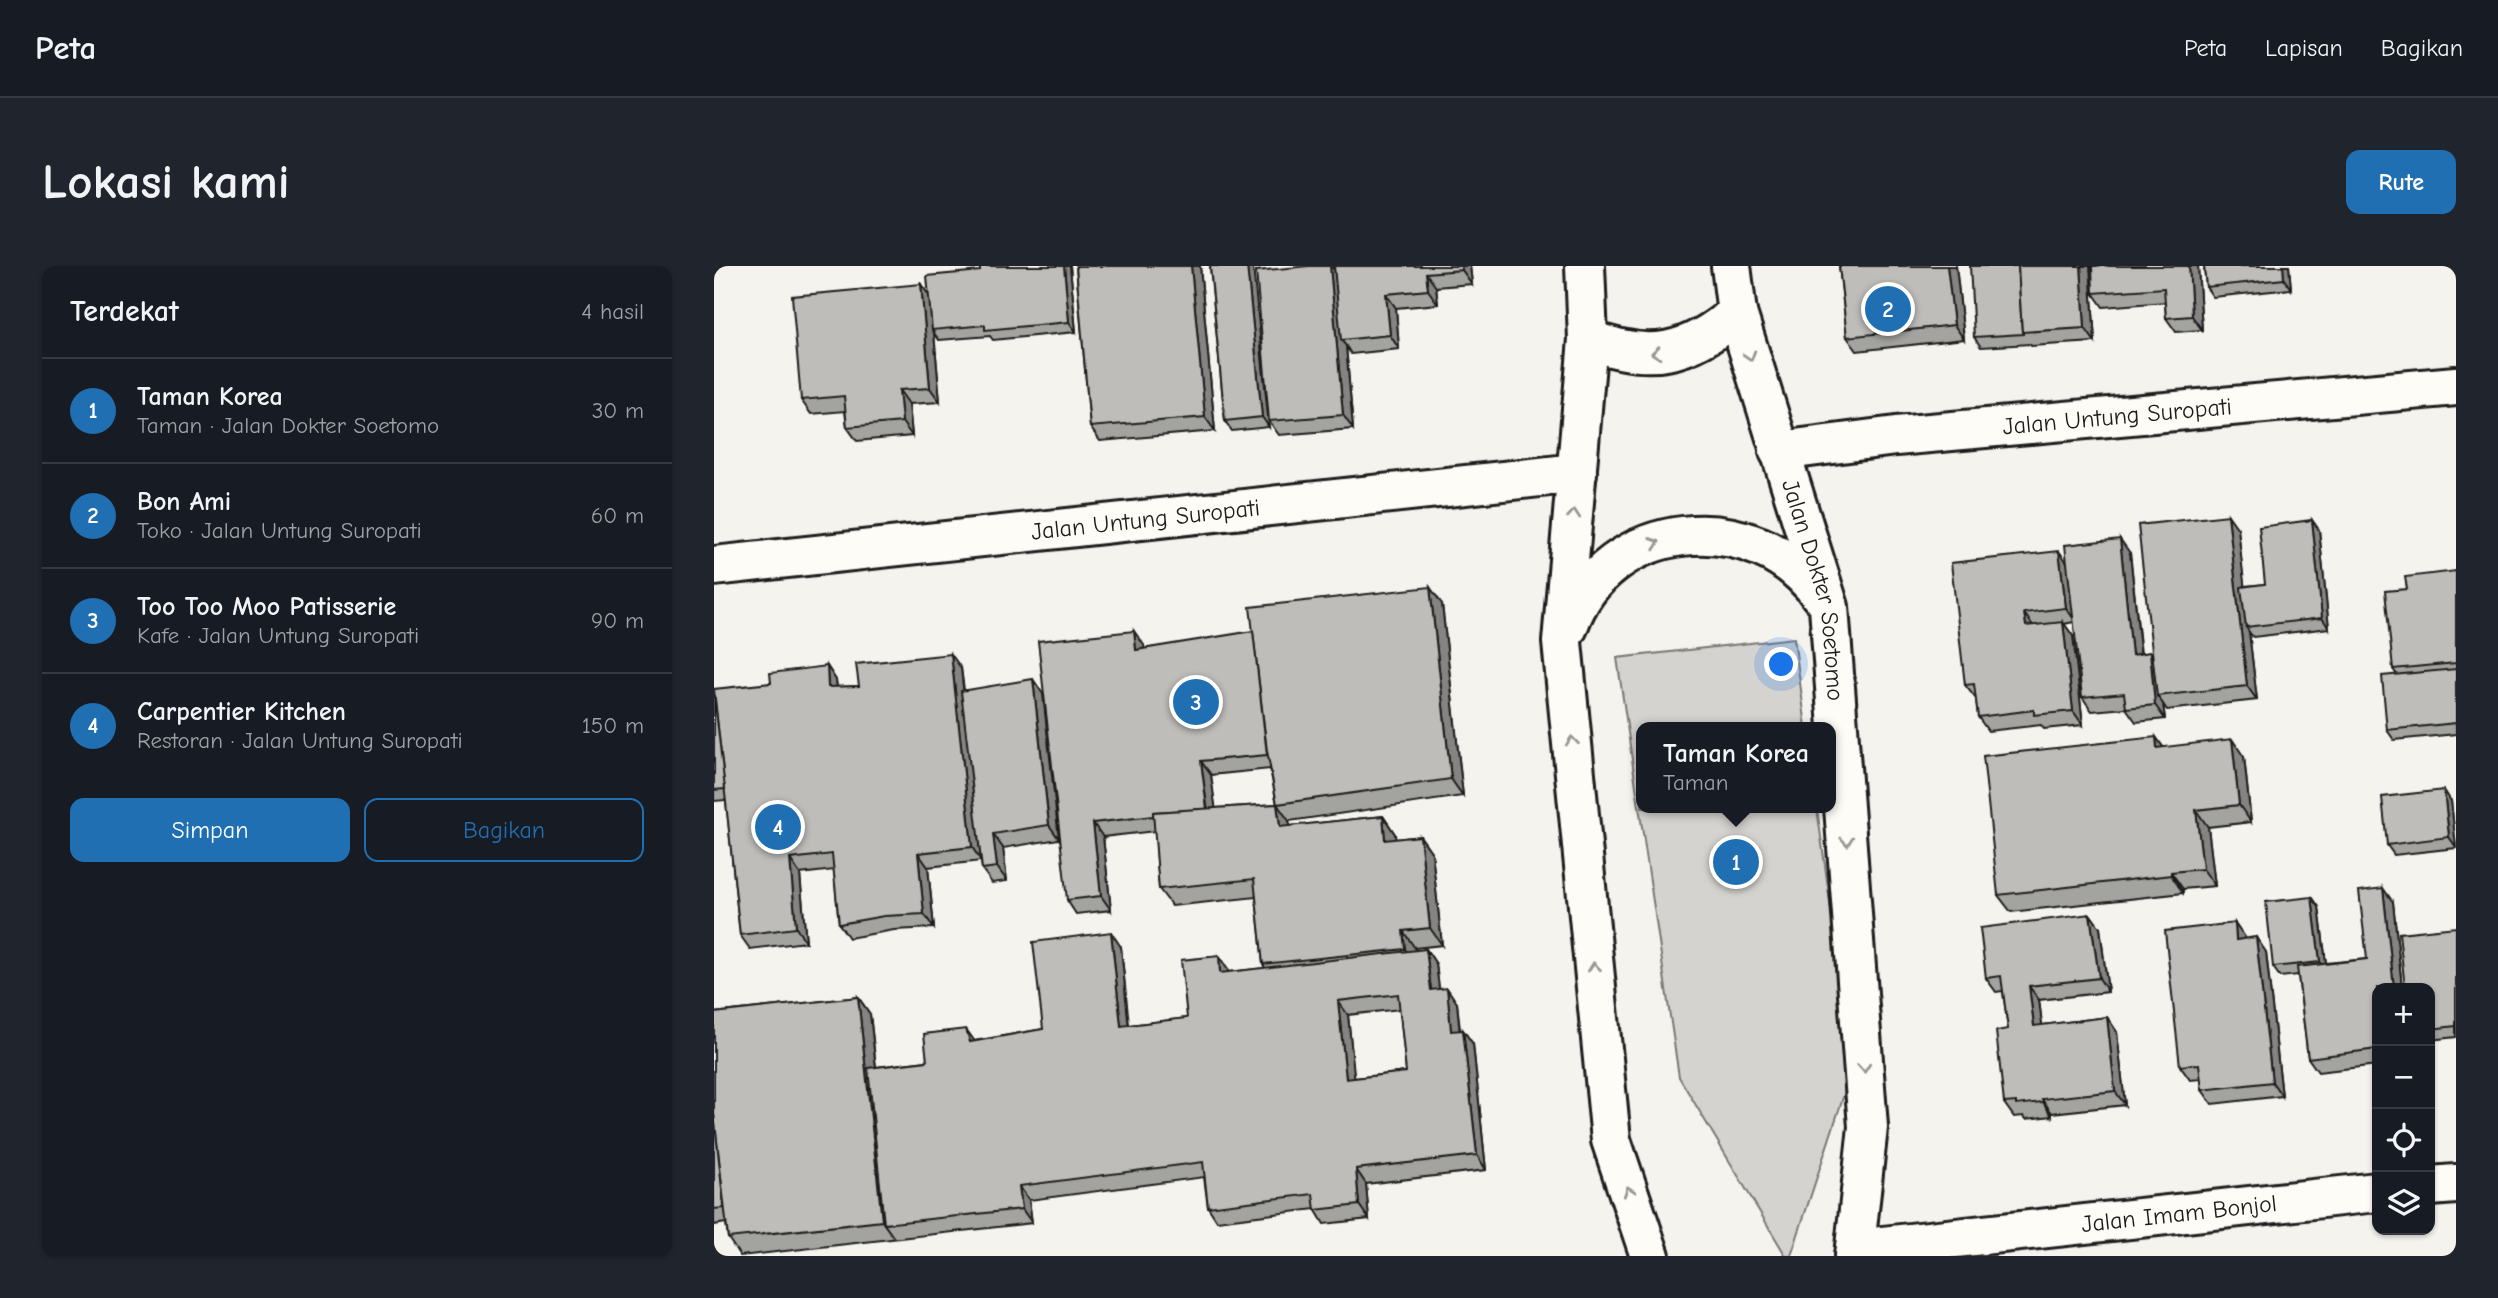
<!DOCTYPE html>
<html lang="id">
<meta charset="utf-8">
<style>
:root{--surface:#171b24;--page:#20242c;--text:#f1f3f6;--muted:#9ea1a6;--line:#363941;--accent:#1f6fb2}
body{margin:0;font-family:"Comic Neue",sans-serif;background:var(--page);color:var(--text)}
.controls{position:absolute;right:21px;bottom:21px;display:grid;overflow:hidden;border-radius:14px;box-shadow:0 2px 5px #0004}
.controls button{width:63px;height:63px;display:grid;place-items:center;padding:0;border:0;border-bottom:2px solid var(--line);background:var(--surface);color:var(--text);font:35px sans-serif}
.you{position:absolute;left:1068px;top:399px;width:24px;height:24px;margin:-18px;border:5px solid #fff;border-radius:50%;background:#1a73e8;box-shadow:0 0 0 10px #1a73e833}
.badge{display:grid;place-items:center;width:46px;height:46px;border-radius:50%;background:var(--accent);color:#fff;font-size:23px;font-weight:700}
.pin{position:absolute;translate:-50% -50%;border:4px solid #fff;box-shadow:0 2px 7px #0006}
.popup{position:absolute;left:922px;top:456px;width:200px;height:91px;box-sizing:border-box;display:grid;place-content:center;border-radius:14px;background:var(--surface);filter:drop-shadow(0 2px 5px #0005);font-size:23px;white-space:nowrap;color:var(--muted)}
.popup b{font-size:26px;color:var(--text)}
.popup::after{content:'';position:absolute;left:50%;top:100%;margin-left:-14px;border:14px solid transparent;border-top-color:var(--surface)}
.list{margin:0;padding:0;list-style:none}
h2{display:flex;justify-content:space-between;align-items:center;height:91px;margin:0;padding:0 28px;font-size:30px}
h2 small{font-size:23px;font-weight:400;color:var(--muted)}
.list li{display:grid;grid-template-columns:46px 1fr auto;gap:21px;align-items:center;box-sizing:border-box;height:105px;padding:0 28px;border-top:2px solid var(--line)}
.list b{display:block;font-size:26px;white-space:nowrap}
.list p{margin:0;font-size:23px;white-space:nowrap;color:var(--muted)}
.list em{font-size:23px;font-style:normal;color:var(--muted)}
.actions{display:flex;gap:14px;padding:21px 28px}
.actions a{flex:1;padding:16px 0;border:2px solid var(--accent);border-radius:14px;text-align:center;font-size:24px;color:var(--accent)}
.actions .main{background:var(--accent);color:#fff}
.icon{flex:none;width:38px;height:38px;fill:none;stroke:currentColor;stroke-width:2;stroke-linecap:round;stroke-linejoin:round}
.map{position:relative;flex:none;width:1742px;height:990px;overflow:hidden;border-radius:14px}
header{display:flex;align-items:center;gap:42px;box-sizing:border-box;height:98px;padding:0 35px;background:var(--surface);border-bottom:2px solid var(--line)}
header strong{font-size:33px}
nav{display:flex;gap:38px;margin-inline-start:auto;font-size:24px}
.intro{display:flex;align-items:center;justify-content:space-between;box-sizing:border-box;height:168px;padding:0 42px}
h1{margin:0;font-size:49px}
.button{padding:18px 32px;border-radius:14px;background:var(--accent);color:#fff;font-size:24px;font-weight:700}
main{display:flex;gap:42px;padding:0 42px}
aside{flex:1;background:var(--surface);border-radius:14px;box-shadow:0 2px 5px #0004}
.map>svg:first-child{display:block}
.green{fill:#d4d3cf;stroke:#787876;stroke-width:2}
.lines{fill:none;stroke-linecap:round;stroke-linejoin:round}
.minor-casing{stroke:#1c1c1c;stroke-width:44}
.major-casing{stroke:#1c1c1c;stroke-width:44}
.minor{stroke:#fdfcf7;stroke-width:38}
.major{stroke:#fdfcf7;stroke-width:38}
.wall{fill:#a3a3a0;stroke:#1c1c1c;stroke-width:2;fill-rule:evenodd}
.shaded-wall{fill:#858482;stroke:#1c1c1c;stroke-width:2}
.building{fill:#bebdba;stroke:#1c1c1c;stroke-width:2;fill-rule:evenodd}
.oneway{stroke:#989794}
.labels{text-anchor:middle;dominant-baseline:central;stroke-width:6;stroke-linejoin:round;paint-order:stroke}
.street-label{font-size:24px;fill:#1c1c1c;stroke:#fdfcf7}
</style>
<header>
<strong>Peta</strong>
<nav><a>Peta</a><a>Lapisan</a><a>Bagikan</a></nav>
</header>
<div class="intro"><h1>Lokasi kami</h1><a class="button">Rute</a></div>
<main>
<aside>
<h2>Terdekat<small>4 hasil</small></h2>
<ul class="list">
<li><span class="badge">1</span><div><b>Taman Korea</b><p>Taman · Jalan Dokter Soetomo</p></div><em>30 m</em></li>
<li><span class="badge">2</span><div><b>Bon Ami</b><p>Toko · Jalan Untung Suropati</p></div><em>60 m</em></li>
<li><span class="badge">3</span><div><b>Too Too Moo Patisserie</b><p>Kafe · Jalan Untung Suropati</p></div><em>90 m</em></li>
<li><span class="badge">4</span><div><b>Carpentier Kitchen</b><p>Restoran · Jalan Untung Suropati</p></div><em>150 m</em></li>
</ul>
<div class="actions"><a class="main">Simpan</a><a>Bagikan</a></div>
</aside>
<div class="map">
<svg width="1742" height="990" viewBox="0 0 1742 990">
<rect width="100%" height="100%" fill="#f4f3ee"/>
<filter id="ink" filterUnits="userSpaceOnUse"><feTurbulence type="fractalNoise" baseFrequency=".0143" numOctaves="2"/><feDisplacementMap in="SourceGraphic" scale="14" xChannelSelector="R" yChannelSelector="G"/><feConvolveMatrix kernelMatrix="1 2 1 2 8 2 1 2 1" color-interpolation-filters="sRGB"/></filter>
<g filter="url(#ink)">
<path class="green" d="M1080 372 1092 461H928V542H1103L1139 801 1077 990H1072L965 811 903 392Z"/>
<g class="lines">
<g class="minor-casing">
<g id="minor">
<path id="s1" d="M1065 185 1182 170 1742 120"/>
<path id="s2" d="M0 300 863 207"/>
<path d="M1716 920 1742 918"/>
<path id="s3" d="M1141 983 1663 926"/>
</g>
</g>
<g class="major-casing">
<g id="major">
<path d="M871 0 874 73 848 376 897 874 936 990"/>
<path id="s4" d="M1017 0 1023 47 1115 341 1154 861 1140 990"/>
<path d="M874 73C935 97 974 89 1023 47"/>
<path d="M854 361C892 251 1042 238 1107 330"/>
</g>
</g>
<use href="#minor" class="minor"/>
<use href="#major" class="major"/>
</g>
<g class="wall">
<path d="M266 0H356L362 66 279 74 276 70 225 74 220 67 226 136 195 138 198 170 143 175 133 161 131 145 97 148 87 134 266 5Z"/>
<path d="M362 0H486L501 165 386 175 376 161Z"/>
<path d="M496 0 555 161 518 165 511 155Z"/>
<path d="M756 0 758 18 722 21 724 38 682 42 685 83 637 88 632 80 639 163 565 169 555 155 621 5Z"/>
<path d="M1125 0H1242L1250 73 1143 85 1133 71Z"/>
<path d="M1376 0 1381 76 1317 80 1316 78 1267 81 1260 71Z"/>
<path d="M1378 0H1484L1488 64 1462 66 1452 52 1451 36 1389 41 1379 27Z"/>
<path d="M1490 0H1575L1577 23 1499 31 1492 21Z"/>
<path d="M1598 254 1605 264 1615 362 1539 371 1535 366 1543 434 1453 444 1449 438 1451 453 1422 456 1412 442 1378 445 1368 431 1360 356 1350 358 1359 370 1369 459 1330 463 1327 459 1274 465 1264 451 1262 433 1251 419 1353 296 1416 287 1427 388 1439 392 1524 263 1530 320 1551 318Z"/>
<path d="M1742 305V468L1680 474 1673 464 1683 409 1679 403 1693 323Z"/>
<path d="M728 338 749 530 575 555 576 560 669 550 681 568V573L706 570 718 587 728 679 701 682V685L712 683 722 698 725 723 743 737 746 764H749L759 778 772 904 652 918 655 953 610 958 601 943 503 955 494 941 490 911 315 934 318 957 26 990 14 972 12 957 0 959V747L144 731 156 748 162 801 213 795 260 775 329 763 407 681 415 759 473 752 514 704 515 706 551 702 549 698 542 631 458 640 445 623 441 565 389 571 397 644 362 648 353 634 430 379V383ZM556 503 563 538 501 542 497 509ZM686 743 692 806 640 812 634 749Z"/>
<path d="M113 400 122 414 123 421 145 420 247 402 250 424 329 428 345 573 289 582 293 615 278 617 268 603 267 595 214 601 220 662 180 664 135 672 125 658 120 604 86 608 92 676 36 683 26 669 12 534 0 535V428L57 417Z"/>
<path d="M1442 471 1449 481 1530 491 1537 556 1494 561 1501 620 1469 623V627L1297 646 1284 629Z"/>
<path d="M1737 535 1742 582 1680 589 1673 579Z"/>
<path d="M1598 631 1605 641 1612 697 1653 693 1679 636 1688 722H1663V799L1604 806 1594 792 1584 709 1566 711 1559 701Z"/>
<path d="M1376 648 1386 662 1394 726 1325 734 1328 759 1393 751 1403 766 1411 839 1338 847V850L1312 853 1310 850 1300 851 1290 837 1294 763 1289 725 1282 726 1272 712Z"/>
<path d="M1521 657 1531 673 1552 686 1568 830 1498 838 1488 824 1487 813 1476 814 1466 800Z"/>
<path d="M1742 661V771L1716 774V722Z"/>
</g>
<g class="shaded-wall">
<path d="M350 0H356L362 66 355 56Z"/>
<path d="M477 0H486L501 165 491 151Z"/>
<path d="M533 0H539L555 161 548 151Z"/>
<path d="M616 0H617L626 12 627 74 632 80 639 163 629 149Z"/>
<path d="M747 0H756L758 18 748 4Z"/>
<path d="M1233 0H1242L1250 73 1240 59Z"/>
<path d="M1367 0H1376L1381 76 1371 62Z"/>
<path d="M1475 0H1484L1488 64 1478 50Z"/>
<path d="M1569 0H1575L1577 23 1570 13Z"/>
<path d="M712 7 722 21 724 38 714 24Z"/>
<path d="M207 18 217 32 218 64 220 67 226 136 216 122Z"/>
<path d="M672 28 682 42 685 83 676 69Z"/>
<path d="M185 124 195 138 198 170 188 156Z"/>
<path d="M1514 249 1524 263 1535 361H1532L1535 366 1543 434 1533 420Z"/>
<path d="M1598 254 1605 264 1615 362 1608 352Z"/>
<path d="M1406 273 1416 287 1428 403 1418 389Z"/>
<path d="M1345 285 1355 299 1362 356 1352 342Z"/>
<path d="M716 321 728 338 749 530 737 513Z"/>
<path d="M1310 347 1320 361 1312 360Z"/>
<path d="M1349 356 1359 370 1369 459 1359 445Z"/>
<path d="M420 365 430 379 432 398 422 384Z"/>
<path d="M1436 386 1445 401 1443 430 1449 438 1451 453 1441 439Z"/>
<path d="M237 388 247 402 267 595 258 581Z"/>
<path d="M113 400 122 414 124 435 114 421Z"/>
<path d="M319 413 329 428 345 573 335 559Z"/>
<path d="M1442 471 1454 488 1443 482Z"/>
<path d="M1518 473 1530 491 1537 556 1525 539Z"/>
<path d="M487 495 497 509 504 561 494 547Z"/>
<path d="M1730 524 1737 535 1742 581 1735 571Z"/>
<path d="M563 538 575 555 578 578 566 561Z"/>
<path d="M1482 544 1494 561 1501 620 1489 603Z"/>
<path d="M669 550 681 568 683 591 671 574Z"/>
<path d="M379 557 389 571 397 644 387 630Z"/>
<path d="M279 568 289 582 293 615 283 601Z"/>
<path d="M706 570 718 587 728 679 716 662Z"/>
<path d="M204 587 214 601 220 662 210 648Z"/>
<path d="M76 593 86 608 92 676 82 662Z"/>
<path d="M1457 606 1469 623V627L1457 609Z"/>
<path d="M1669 622 1679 636 1688 722H1680Z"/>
<path d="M1598 631 1605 641 1613 706 1606 696Z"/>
<path d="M1376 648 1386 662 1394 726 1385 712Z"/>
<path d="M1521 657 1531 671 1532 688 1522 674Z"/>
<path d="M689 665 701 682 703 700 691 683Z"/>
<path d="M397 666 407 681 416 774 407 760Z"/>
<path d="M1542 671 1552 686 1568 830 1558 816Z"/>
<path d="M712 683 722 698 727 738 717 724Z"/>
<path d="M505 690 514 704 516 721 506 707Z"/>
<path d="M1315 720 1325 734 1330 774 1320 760Z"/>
<path d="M733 722 743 737 747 779 737 765Z"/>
<path d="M144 731 156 748 179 957 170 958 180 972 168 955Z"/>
<path d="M624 735 634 749 642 827 632 813Z"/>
<path d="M1393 751 1403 766 1411 839 1401 825Z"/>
<path d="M252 763 262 777 256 776Z"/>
<path d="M749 764 759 778 772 904 763 889Z"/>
<path d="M1328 833 1338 847V850L1329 836Z"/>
<path d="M642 903 652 918 655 953 645 939Z"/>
<path d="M305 920 315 934 318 957 308 943Z"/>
</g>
<g class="building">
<path d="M266 0H350L355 56 271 64V59L218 64 213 10 266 5Z"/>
<path d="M362 0H477L491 151 376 161Z"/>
<path d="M496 0H533L548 151 511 155Z"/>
<path d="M595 0H616L629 149 555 155 542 5Z"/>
<path d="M620 0H747L748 4 712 7 714 24 672 28 676 69 627 74Z"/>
<path d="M1125 0H1233L1240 59 1133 71Z"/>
<path d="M1256 0H1304L1308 66H1309V68L1260 71Z"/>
<path d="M1304 0H1367L1371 62 1308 66Z"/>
<path d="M1378 0H1475L1478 50 1452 52 1450 22 1379 27Z"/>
<path d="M1490 0H1569L1570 13 1492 21Z"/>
<path d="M207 18 216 122 185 124 188 156 133 161 130 130 87 134 78 30Z"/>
<path d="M1514 249 1533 420 1443 430 1424 259Z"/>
<path d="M1598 254 1608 352 1532 361 1527 321 1551 318 1545 261Z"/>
<path d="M1406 273 1418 389 1436 386 1441 439 1412 442 1410 427 1368 431 1351 279Z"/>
<path d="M1345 285 1352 342 1310 347 1312 360 1349 356 1359 445 1320 449V444L1264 451 1260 418 1251 419 1237 297Z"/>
<path d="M1742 305V397L1679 403 1671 325 1693 323 1691 311Z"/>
<path d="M716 321 737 513 563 538 553 485 536 341Z"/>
<path d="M420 365 422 384 539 365 553 489 487 495 493 543 439 546V550L379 557 387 630 353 634 324 375Z"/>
<path d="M237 388 258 581 204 587 210 648 170 650 125 658 118 588 76 593 82 662 26 669 0 423 57 417 56 407 113 400 114 421 145 420 142 398Z"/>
<path d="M1742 403V457L1673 464 1668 410Z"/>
<path d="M319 413 335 559 279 568 283 601 268 603 247 425Z"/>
<path d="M0 428 11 523 0 524Z"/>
<path d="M1442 471 1443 482 1518 473 1525 539 1482 544 1489 603 1457 606V609L1284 629 1269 490Z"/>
<path d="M1730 524 1735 571 1673 579 1668 531Z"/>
<path d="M563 538 566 561 669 550 671 574 706 570 716 662 689 665 691 683 549 698 540 613 445 623 439 546Z"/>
<path d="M1669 622 1680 722H1663V783L1594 792 1583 701 1653 693 1645 625Z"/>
<path d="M1598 631 1606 696 1559 701 1552 636Z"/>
<path d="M1376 648 1385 712 1315 720 1320 760 1393 751 1401 825 1328 833 1329 836 1302 839V836L1290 837 1282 765 1294 763 1287 710 1272 712 1266 662Z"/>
<path d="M1521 657 1522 674 1542 671 1558 816 1488 824 1485 798 1466 800 1451 665Z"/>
<path d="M1742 661V760L1716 763V722H1691L1685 667Z"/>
<path d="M397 666 407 760 473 752 467 694 505 690 506 707 712 683 717 724 733 722 737 765 749 764 763 889 642 903 645 939 601 944 599 928 494 941 489 896 305 920 308 943 170 958 154 802 213 795 210 768 252 763 256 776 329 763 319 676ZM684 728 692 806 632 813 624 735Z"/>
<path d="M144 731 168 955 14 972 0 848V747Z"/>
<path d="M0 848 10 942 0 943Z"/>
</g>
<defs><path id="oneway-chevron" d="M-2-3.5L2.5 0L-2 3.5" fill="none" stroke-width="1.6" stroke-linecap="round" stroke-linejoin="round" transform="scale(1.75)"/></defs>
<g class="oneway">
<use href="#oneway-chevron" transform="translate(942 87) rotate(175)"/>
<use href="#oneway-chevron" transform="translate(1036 90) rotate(73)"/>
<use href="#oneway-chevron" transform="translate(860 248) rotate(-85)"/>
<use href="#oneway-chevron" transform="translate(941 277) rotate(-19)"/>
<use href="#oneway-chevron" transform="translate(858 475) rotate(-96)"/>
<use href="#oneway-chevron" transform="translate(1133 575) rotate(86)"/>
<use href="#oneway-chevron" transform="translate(880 701) rotate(-96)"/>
<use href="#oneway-chevron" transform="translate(1150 802) rotate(86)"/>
<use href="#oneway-chevron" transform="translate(915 925) rotate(-108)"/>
</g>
</g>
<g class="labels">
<g class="street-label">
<text stroke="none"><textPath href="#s1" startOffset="340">Jalan Untung Suropati</textPath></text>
<text stroke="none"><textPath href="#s2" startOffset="434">Jalan Untung Suropati</textPath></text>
<text stroke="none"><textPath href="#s4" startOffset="336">Jalan Dokter Soetomo</textPath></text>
<text stroke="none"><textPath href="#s3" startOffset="326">Jalan Imam Bonjol</textPath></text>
</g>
</g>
</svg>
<div class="controls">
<button>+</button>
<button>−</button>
<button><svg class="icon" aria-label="locate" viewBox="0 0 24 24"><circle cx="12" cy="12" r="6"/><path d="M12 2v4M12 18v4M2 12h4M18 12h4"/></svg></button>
<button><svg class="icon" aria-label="layers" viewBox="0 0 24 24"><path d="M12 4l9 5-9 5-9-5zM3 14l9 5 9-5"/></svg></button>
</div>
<div class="you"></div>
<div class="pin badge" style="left:1022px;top:596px">1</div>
<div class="popup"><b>Taman Korea</b>Taman</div>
<div class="pin badge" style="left:1174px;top:43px">2</div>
<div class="pin badge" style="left:482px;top:436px">3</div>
<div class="pin badge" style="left:64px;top:561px">4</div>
</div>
</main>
